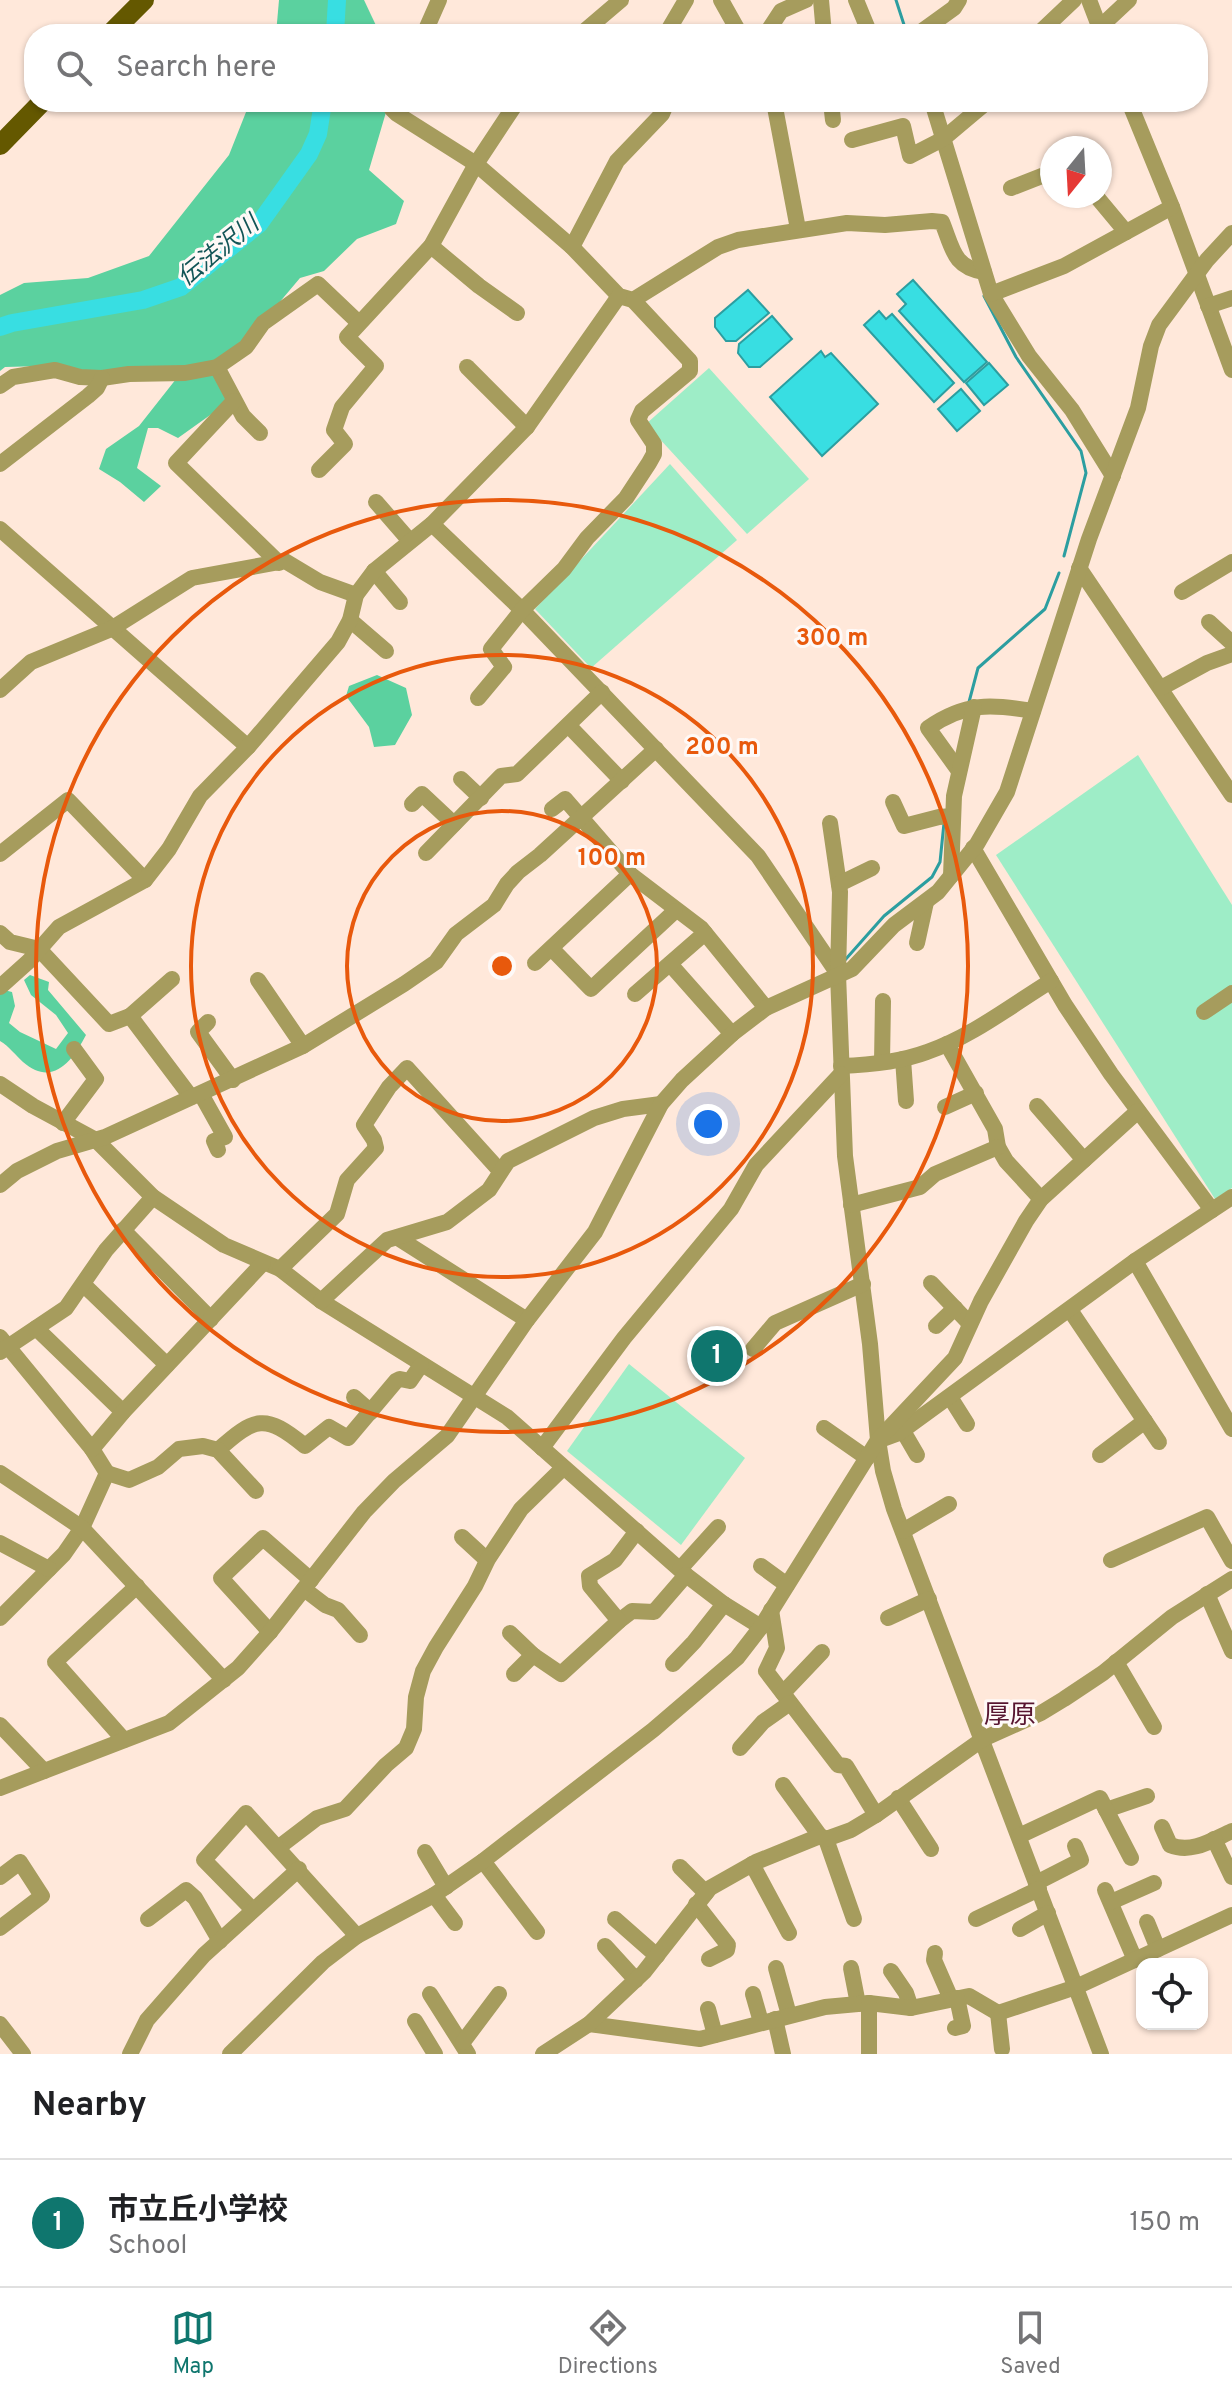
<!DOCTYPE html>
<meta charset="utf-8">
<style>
:root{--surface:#fff;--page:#f2f2f2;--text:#202124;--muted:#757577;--line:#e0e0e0;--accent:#0f766e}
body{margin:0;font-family:Overpass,"Noto Sans JP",sans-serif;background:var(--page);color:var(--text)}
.controls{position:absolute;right:24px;bottom:24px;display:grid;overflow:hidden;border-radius:16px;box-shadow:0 2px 6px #0004}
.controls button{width:72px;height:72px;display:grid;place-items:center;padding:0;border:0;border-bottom:2px solid var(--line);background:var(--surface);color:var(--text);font:40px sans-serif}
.compass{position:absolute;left:1040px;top:136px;width:72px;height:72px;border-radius:50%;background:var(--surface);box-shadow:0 2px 6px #0004;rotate:198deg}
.you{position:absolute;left:708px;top:1124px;width:28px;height:28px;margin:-20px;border:6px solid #fff;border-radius:50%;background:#1a73e8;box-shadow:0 0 0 12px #1a73e833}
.badge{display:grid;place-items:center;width:52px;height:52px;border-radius:50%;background:var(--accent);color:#fff;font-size:26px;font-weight:700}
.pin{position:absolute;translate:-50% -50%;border:4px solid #fff;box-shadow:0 2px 8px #0006}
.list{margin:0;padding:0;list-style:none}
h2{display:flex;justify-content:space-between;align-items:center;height:104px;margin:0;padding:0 32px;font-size:34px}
h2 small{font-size:26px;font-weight:400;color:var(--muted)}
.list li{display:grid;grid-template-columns:52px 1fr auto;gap:24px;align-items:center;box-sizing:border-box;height:128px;padding:0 32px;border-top:2px solid var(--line)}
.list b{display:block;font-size:30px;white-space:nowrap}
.list p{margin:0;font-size:26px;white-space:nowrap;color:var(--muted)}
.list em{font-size:26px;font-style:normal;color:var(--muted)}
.icon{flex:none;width:44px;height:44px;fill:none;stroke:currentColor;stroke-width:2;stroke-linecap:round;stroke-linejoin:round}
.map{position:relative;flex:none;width:1232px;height:2054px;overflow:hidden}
.search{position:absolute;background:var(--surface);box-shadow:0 2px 6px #0004;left:24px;right:24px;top:24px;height:88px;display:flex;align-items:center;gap:20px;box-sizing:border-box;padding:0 28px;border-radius:32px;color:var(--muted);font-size:30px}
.sheet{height:232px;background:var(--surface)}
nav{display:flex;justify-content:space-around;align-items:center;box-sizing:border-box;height:112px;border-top:2px solid var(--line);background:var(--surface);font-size:22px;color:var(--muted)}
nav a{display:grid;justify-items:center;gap:4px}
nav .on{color:var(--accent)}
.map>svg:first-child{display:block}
.green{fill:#9eedc7}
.forest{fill:#5bd19f}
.water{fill:#38dee2;stroke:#2c9ea0;stroke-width:2}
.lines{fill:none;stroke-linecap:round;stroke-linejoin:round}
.stream{stroke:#2c9ea0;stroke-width:3}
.river{stroke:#38dee2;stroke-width:18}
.minor{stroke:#a69c5d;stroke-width:16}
.major{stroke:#645800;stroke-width:20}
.ring{fill:none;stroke:#e8590c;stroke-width:4}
.labels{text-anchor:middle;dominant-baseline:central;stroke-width:6;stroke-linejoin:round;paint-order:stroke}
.water-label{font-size:24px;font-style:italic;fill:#125557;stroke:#fef9f7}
.quarter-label{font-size:26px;fill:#571530;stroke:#fef9f7}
.centre{fill:#e8590c;stroke:#fef9f7;stroke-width:4}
.ring-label{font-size:24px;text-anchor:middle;font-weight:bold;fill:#e8590c;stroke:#fef9f7;stroke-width:6;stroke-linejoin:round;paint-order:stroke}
</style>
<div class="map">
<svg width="1232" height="2054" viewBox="0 0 1232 2054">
<rect width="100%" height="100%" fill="#ffe8da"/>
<g class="green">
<path d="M709 368 809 479 747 534 646 424Z"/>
<path d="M670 464 737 540 591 668 535 609Z"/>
<path d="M1138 755 1232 905V1188L1215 1199 996 855Z"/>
<path d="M629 1364 745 1458 681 1545 567 1451Z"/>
</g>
<g class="forest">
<path d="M279 0H364L380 34H276Z"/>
<path d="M250 102H389L369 170 404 201 396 224 357 239 324 271 300 278 241 348 217 367 227 403 178 438 158 428H148L137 468 161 486 144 502 120 482 99 469 106 449 139 426 180 374 88 377 42 366 5 367 0 371V295L24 283 88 278 149 256 229 155Z"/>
<path d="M377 675 406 688 412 715 395 745 374 747 369 727 346 696 349 686Z"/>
<path d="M30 975 49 982 48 990 86 1035C73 1060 53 1088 23 1062 15 1055 10 1047 0 1041V989L12 992 15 1006 9 1023 20 1032 56 1049 68 1033 56 1015 31 995 24 980Z"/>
</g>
<g class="water">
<path d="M913 280 987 362 964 382 899 311 906 304 897 294Z"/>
<path d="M748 290 769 313 736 341H726L715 327V318Z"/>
<path d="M879 311 886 319 892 314 954 383 934 402 864 325Z"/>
<path d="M772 316 792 339 760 367H749L738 353 739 344Z"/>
<path d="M821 351 825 357 831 353 878 404 822 456 770 397Z"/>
<path d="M989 363 1008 385 984 405 966 383Z"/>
<path d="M961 389 980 411 957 431 938 409Z"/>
</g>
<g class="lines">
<g class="stream">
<path d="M896 0 907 34"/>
<path d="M984 296 1016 357 1081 451 1086 473 1064 556"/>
<path d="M969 702 978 668 1045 609 1059 573"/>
<path d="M845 960 884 916 932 877 940 862 944 823"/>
</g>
<g class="river">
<path d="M335 34 337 0"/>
<path d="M0 327 12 323 143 300 181 287 259 224 309 154 318 134 323 102"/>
</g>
<g class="minor">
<path d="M721 0 740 34"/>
<path d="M821 0 824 34"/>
<path d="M856 0 870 34"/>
<path d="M1089 0 1102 34"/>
<path d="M1099 28 1129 0"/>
<path d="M424 34 439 0"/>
<path d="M581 34 621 0"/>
<path d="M666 34 686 0"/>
<path d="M766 34 781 11 806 0"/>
<path d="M918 34 954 8 959 0"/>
<path d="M1038 34 1074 0"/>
<path d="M391 102 392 109 397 114 476 164 572 247 619 296 633 300 718 247 738 240 847 223 885 225 932 221 942 222C953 249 953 267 984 272"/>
<path d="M774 102 798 229"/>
<path d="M831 102 833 120"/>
<path d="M932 102 991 294 1029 356 1072 410 1113 476"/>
<path d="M1129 102 1172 207 1232 370"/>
<path d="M852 140 903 126 910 156 943 139 987 102"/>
<path d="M1011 188 1052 172"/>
<path d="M1096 196 1126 232"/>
<path d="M431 246 479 286 517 313"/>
<path d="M572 247 617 161 662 114 667 102"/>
<path d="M991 294 1064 266 1172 207"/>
<path d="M1208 306 1232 298"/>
<path d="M217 367 243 416 260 433"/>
<path d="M467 367 527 427"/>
<path d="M0 386 13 377 55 370 80 377 102 378 129 374 185 373 217 367 246 347 263 323 318 284 359 323"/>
<path d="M234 401 176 463 279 563"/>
<path d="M0 464 88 396 97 388 102 378"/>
<path d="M319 470 345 444 334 430 342 407 376 366 347 337 431 246 476 164 517 102"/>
<path d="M376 502 409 540"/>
<path d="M432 524 522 610 758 856 838 974"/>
<path d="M0 529 248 747"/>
<path d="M1079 568 1232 795"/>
<path d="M374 571 400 602"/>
<path d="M1182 592 1232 562"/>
<path d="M350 620 386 651"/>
<path d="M1209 622 1232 643"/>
<path d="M1161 688 1207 663 1232 654"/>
<path d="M0 690 31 662 111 629 192 578 285 561 320 582 356 595"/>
<path d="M478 698 504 667 491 649 522 610 564 569 587 538 626 498 649 463 654 454V444L638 420 642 411 690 371V361L633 300"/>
<path d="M569 726 622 781"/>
<path d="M959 771 928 728C965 702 992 704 1033 711"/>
<path d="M461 779 481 798"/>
<path d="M893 802 904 826 939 817 953 816"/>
<path d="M412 804 422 794 454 824"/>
<path d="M552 809 565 799 630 874 701 928 766 1008"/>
<path d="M830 823 840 892 838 974 845 1156 870 1344 878 1440 883 1471 894 1509 1101 2054"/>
<path d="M973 848 1065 1005 1111 1074 1212 1210"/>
<path d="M426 853 501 776 517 774 602 692"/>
<path d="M0 854 68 800 145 880"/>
<path d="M951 876 954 796 974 707"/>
<path d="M839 884 872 868"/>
<path d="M0 933 10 942 39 949 109 1024 130 1016 191 1097"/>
<path d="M917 943 926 902"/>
<path d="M552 949 591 989 675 911"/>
<path d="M535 963 630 874"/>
<path d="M670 964 732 1034"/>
<path d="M258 980 303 1046"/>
<path d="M0 987 29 961 59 927 145 880 169 849 200 796 248 747 338 642 350 620 356 595 374 571 432 524 527 427 619 296"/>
<path d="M635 994 705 933"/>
<path d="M1204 1012 1232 993"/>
<path d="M130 1016 172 979"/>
<path d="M208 1022 198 1032 233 1080"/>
<path d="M947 1044 995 1129 998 1147 1006 1161 1041 1199"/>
<path d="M903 1059 906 1101"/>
<path d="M882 1062 883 1001"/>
<path d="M841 1066C869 1065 900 1062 927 1052 971 1037 1012 1005 1051 981"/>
<path d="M0 1084 33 1106 96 1140 153 1197 224 1245 280 1269 321 1301 507 1417 686 1575 724 1604 761 1627"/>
<path d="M201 1094 225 1137 214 1141 218 1150"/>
<path d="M1037 1106 1084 1160"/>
<path d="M945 1107 976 1093"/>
<path d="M63 1123 96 1079 74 1049"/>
<path d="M0 1185 17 1171 57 1151 105 1137 303 1046 404 984 436 962 456 934 494 905 507 884 518 872 540 855 656 749"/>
<path d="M851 1205 920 1187 935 1174 998 1147"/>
<path d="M123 1230 211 1319"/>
<path d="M398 1238 527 1320"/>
<path d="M1135 1261 1232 1429"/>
<path d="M280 1269 337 1214 347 1180 376 1148 374 1140 364 1125 389 1087 407 1068 500 1171"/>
<path d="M931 1283 970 1324"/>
<path d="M84 1285 167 1365"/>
<path d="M321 1301 387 1240 447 1222 489 1190 508 1161 594 1118 623 1109 661 1104"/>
<path d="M1070 1310 1159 1442"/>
<path d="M936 1326 955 1308"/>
<path d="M36 1328 123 1412"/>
<path d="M0 1337 92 1449 107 1473 82 1528 64 1554 0 1618"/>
<path d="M753 1349 775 1323 863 1284"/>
<path d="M0 1352 66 1308 106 1250 153 1197"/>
<path d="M354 1397 371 1412"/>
<path d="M950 1397 967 1424"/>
<path d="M824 1428 867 1458"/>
<path d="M903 1431 917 1455"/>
<path d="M880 1440 899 1433 1135 1261 1232 1197"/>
<path d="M542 1448 624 1338 731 1209 756 1165 841 1074"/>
<path d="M92 1449 123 1412 263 1263"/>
<path d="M218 1450C255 1417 265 1413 305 1446L329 1427 348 1438 396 1381 400 1379 410 1381 421 1365"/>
<path d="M1100 1455 1145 1421"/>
<path d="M0 1473 82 1528 224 1680"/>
<path d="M107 1473 129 1480 158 1467 179 1449 203 1446 218 1450 256 1491"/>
<path d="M903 1531 949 1504"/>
<path d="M462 1537 487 1560"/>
<path d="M0 1543 49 1569"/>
<path d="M1111 1560 1207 1517 1232 1561"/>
<path d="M761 1566 787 1585"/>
<path d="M680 1569 718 1527"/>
<path d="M304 1589 325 1605 338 1610 360 1635"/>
<path d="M1207 1594 1232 1651"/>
<path d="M771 1610 777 1648 766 1671 838 1765 846 1766 876 1815"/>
<path d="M888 1618 929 1599"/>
<path d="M619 1621 632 1611 654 1612 686 1575"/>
<path d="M270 1632 221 1578 263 1538 311 1580"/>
<path d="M510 1633 533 1655 561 1674 619 1621 590 1586 589 1576 615 1560 637 1531"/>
<path d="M1116 1662 1154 1727"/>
<path d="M673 1664 694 1642 724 1604"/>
<path d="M514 1674 533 1655"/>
<path d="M783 1693 822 1652"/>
<path d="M0 1725 44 1771"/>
<path d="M124 1740 55 1662 137 1586"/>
<path d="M740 1748 763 1722 790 1703"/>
<path d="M783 1785 820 1836"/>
<path d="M0 1788 169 1723 238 1668 270 1632 364 1512 394 1481 447 1436 527 1320 595 1232 661 1104 682 1080 732 1034 766 1008 852 969 894 925 938 892 977 844 1007 792 1089 539 1138 408 1151 346 1159 325 1207 260 1232 233"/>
<path d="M898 1798 931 1849"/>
<path d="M1106 1810 1147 1796"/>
<path d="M1162 1827 1170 1845C1192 1854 1212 1840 1232 1831"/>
<path d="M1019 1836 1100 1798 1131 1858"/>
<path d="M826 1839 854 1919"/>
<path d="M1214 1839 1232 1877"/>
<path d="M279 1847 317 1818 345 1809 386 1765 406 1748 414 1729 416 1697 423 1671 436 1647 475 1586 488 1559 521 1509 563 1468"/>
<path d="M425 1852 446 1887"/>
<path d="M483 1861 537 1932"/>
<path d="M752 1864 789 1933"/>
<path d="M680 1867 706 1893"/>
<path d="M0 1877 20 1862 42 1896 0 1928"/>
<path d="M1036 1883 1081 1860 1075 1846"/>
<path d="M1105 1890 1135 1960"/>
<path d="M434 1895 455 1923"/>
<path d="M1111 1902 1154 1883"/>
<path d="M696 1904 728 1945 727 1950 709 1959"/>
<path d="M253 1910 204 1860 246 1813 357 1936"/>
<path d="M148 1919 186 1890 195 1898 220 1941"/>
<path d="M615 1919 657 1956"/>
<path d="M976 1919 1039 1889"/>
<path d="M1147 1922 1158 1949"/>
<path d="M1020 1929 1048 1913"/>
<path d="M605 1946 636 1980"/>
<path d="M935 1953 934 1960 951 1999"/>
<path d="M776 1968 789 2015"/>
<path d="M851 1968 858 2004"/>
<path d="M891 1971 906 1993 911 2008"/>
<path d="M430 1994 468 2054"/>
<path d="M753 1994 761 2022"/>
<path d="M708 2009 715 2035"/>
<path d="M998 2013 1002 2049"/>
<path d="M775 2019 783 2054"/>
<path d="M415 2021 435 2054"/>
<path d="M0 2024 23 2054"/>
<path d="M589 2024 700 2039 825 2007 869 2003 911 2008 969 1996 998 2013 1076 1987 1232 1915"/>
<path d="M955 2028 963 2026 957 1998"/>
<path d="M463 2042 499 1994"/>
<path d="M130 2054 147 2020 204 1955 299 1869"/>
<path d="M230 2054 323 1962 357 1936 434 1895 483 1861 653 1730 737 1658 761 1627 878 1440 955 1358 981 1301 1026 1221 1041 1199 1138 1111"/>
<path d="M543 2054 589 2024 644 1972 710 1888 756 1862 820 1836 826 1839 851 1830 876 1815 983 1739 1041 1713 1064 1699 1103 1673 1172 1617 1232 1579"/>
<path d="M869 2054V2003"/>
</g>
<g class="major">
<path d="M110 34 144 0"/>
<path d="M0 145 42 102"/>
</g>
</g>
<g class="ring">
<circle cx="502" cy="966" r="155"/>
<circle cx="502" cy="966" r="311"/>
<circle cx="502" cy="966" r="466"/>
</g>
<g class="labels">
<g class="water-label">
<text transform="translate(219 252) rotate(-39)">伝法沢川</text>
</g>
<g class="quarter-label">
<text x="1010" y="1716">厚原</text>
</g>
</g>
<circle cx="502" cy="966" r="12" class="centre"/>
<g class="ring-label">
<text x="832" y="645">300 m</text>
<text x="722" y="754">200 m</text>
<text x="612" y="865">100 m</text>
</g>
</svg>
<div class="controls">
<button><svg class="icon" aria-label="locate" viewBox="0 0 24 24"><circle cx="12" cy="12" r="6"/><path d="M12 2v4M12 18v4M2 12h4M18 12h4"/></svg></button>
</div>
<svg class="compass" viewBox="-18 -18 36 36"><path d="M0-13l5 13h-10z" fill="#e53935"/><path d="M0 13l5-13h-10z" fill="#757577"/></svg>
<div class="you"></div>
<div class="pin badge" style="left:717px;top:1356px">1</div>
<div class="search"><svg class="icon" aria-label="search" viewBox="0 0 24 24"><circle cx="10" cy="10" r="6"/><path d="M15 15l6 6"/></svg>Search here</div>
</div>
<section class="sheet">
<h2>Nearby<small></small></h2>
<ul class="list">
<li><span class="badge">1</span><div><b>市立丘小学校</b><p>School</p></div><em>150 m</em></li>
</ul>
</section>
<nav>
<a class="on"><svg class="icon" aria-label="map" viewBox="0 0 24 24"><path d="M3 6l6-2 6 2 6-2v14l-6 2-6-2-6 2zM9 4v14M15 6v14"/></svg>Map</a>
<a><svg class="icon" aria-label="directions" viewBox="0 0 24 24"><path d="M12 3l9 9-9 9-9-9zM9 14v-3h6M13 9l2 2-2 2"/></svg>Directions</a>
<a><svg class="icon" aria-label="saved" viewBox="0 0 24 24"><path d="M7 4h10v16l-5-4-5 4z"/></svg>Saved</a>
</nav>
